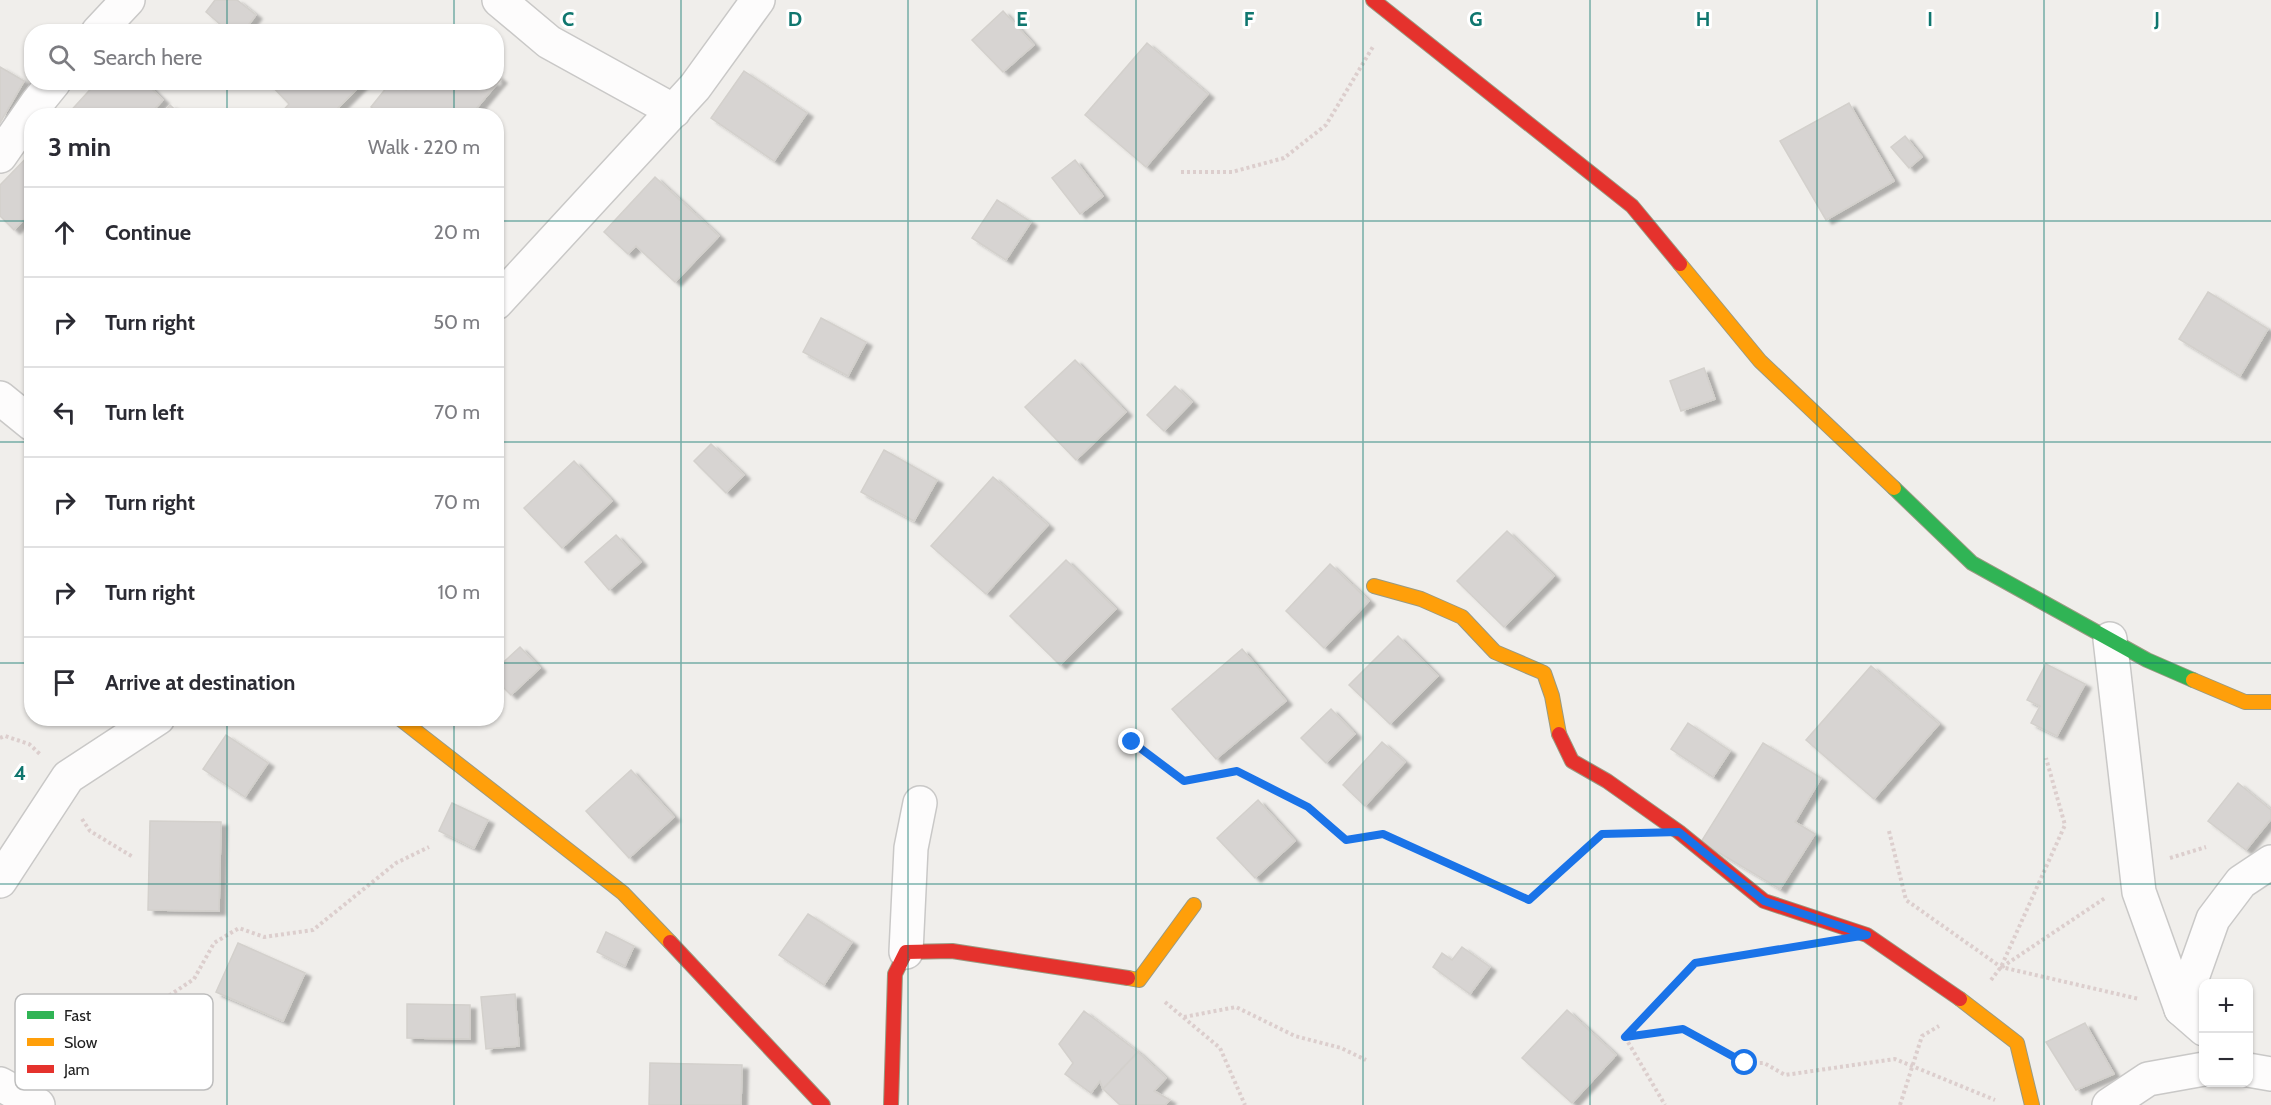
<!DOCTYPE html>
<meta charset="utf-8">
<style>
:root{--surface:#fff;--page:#f7f7f7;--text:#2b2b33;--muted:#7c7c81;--line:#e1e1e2}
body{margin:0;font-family:Cabin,sans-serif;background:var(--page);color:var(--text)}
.controls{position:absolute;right:18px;bottom:18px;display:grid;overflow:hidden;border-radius:12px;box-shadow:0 2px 4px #0004}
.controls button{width:54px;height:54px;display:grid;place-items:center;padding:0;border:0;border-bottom:2px solid var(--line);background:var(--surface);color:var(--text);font:30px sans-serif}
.stop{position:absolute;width:18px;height:18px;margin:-14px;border:4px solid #1a73e8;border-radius:50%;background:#fff}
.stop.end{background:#1a73e8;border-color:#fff;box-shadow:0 2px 6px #0008}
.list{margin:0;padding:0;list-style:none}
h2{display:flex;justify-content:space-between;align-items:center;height:78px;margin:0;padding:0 24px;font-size:26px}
h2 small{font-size:20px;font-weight:400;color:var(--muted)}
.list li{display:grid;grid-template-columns:39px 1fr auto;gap:18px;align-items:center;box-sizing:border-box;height:90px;padding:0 24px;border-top:2px solid var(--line)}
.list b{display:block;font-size:22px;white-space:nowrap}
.list em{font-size:20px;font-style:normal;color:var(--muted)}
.icon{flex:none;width:33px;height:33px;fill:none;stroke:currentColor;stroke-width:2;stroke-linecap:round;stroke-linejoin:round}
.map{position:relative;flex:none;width:2271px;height:1105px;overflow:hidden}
.search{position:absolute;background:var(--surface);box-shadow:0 2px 4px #0004;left:24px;top:24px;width:480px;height:66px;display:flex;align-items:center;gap:15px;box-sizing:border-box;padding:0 21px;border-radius:24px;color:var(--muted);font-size:22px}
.panel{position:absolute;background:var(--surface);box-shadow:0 2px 4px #0004;left:24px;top:108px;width:480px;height:618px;border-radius:24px}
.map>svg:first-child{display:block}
.building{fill:#d7d4d2;stroke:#d3d0cc;stroke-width:1.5;filter:url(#shadow)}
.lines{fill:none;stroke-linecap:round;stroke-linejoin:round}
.street-casing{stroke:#c9c8c7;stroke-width:36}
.fast-casing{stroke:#999a82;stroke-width:16}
.slow-casing{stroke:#999a82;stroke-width:16}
.jam-casing{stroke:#999a82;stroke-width:16}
.path{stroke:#dccecd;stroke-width:4;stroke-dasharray:3 3;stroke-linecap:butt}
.street{stroke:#fdfcfc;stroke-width:33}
.fast{stroke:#30b455;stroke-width:14}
.slow{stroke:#ff9f0a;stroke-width:14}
.jam{stroke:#e5322d;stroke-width:14}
.route{stroke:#1a73e8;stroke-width:8}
.grid{fill:none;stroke:#0f766e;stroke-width:1.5;stroke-opacity:0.55}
.key{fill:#fff;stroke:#bdbdbd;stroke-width:1.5}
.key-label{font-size:16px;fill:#222}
.grid-label{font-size:20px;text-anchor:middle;font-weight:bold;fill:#0f766e;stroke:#fff;stroke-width:6;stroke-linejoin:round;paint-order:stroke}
</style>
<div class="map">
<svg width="2271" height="1105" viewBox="0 0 2271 1105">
<defs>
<filter id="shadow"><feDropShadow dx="6" dy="4" stdDeviation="1.5" flood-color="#0004"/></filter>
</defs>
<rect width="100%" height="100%" fill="#f0eeeb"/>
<g class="building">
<path d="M215 0H237L256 15 243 32H229L206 12Z"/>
<path d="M1003 11 1034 45 1003 72 972 40Z"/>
<path d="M1147 43 1208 94 1146 167 1085 115Z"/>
<path d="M0 67 24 81 0 123Z"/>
<path d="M744 71 807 113 774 161 711 118Z"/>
<path d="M496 75 501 79 470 116H381L371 107 391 82H397L406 90 412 82H496Z"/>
<path d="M97 82H145L163 100 148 116H66Z"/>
<path d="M268 82H364L330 116H278L289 104Z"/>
<path d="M1849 103 1894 181 1826 220 1780 141Z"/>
<path d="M170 105 182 116H160Z"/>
<path d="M1905 136 1922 157 1909 168 1891 147Z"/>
<path d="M32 152V215L30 213 14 230 0 216V185Z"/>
<path d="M1075 160 1103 196 1080 214 1052 178Z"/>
<path d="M655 177 719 236 675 282 636 246 628 254 604 232Z"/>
<path d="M997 200 1031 222 1006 260 972 238Z"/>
<path d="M2208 292 2268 329 2240 376 2179 339Z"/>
<path d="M821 318 866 342 848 376 803 352Z"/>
<path d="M1075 360 1126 412 1076 460 1025 407Z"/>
<path d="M1704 368 1715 399 1681 411 1670 381Z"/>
<path d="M1175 386 1192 402 1164 431 1147 415Z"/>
<path d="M711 444 744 475 726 493 694 461Z"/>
<path d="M884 450 937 480 914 521 861 492Z"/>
<path d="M574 461 612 501 562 548 524 508Z"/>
<path d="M993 477 1048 525 986 594 931 546Z"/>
<path d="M1507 531 1554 576 1504 627 1457 581Z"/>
<path d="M616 535 641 562 609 590 585 562Z"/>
<path d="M1066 560 1116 609 1060 665 1010 616Z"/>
<path d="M1330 564 1369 601 1324 648 1286 611Z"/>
<path d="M1398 636 1438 676 1390 724 1349 685Z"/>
<path d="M520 647 540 668 511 695 496 680V669Z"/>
<path d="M1242 649 1286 701 1216 759 1172 709Z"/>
<path d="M2046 664 2085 684 2057 736 2031 723 2040 706 2027 700Z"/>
<path d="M1871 666 1939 724 1874 799 1806 740Z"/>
<path d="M1331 709 1355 734 1326 763 1301 738Z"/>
<path d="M1688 723 1730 751 1713 777 1671 749Z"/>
<path d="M226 735 268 763 245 797 203 769Z"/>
<path d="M1382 742 1405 762 1365 806 1343 785Z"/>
<path d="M1763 743 1821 778 1795 822 1815 834 1780 889 1701 842Z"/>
<path d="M631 770 674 817 629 858 586 811Z"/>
<path d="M2238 783 2271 810V819L2246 850 2208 821Z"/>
<path d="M1258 800 1295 841 1255 878 1217 838Z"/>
<path d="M452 803 488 820 474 848 439 831Z"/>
<path d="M150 821 221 822 219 911 148 910Z"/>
<path d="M808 914 852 942 824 985 779 955Z"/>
<path d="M606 932 634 946 625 966 597 952Z"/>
<path d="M238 943 305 973 283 1021 216 992Z"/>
<path d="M1462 947 1490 967 1470 994 1433 967 1442 953 1452 960Z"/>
<path d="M515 994 519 1046 486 1049 481 997Z"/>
<path d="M407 1004 470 1005V1039L407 1038Z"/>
<path d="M1567 1010 1616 1055 1572 1103 1522 1058Z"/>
<path d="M1084 1011 1138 1052 1103 1089 1100 1081 1091 1093 1065 1074 1073 1063 1059 1044Z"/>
<path d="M2085 1023 2114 1074 2076 1090 2046 1042Z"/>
<path d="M1138 1052 1166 1078 1154 1091 1170 1100 1165 1105H1120L1103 1089Z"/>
<path d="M650 1063 742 1065 741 1105H649Z"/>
</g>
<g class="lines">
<g class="street-casing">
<g id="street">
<path d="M499 0 549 42 674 111"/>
<path d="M98 32 128 0"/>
<path d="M0 156 37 103 54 82"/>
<path d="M496 303 695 87 758 0"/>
<path d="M0 398 32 424"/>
<path d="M2110 639 2139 892 2181 1009 2204 1029"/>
<path d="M0 881 68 777 158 718"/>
<path d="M906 952 911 848 920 803"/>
<path d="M2181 1009 2213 919 2241 882 2271 862"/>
<path d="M2248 1070 2271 1074"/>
<path d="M0 1084 38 1105"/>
<path d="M2109 1105 2148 1079 2204 1069"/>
</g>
</g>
<g class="fast-casing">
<path id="fast" d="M1894 488 1972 563 2147 660 2193 680"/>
</g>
<g class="slow-casing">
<g id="slow">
<path d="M1680 264 1760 361 1894 488"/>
<path d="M1374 586 1421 599 1462 617 1495 652 1544 673 1552 696 1559 734"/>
<path d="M2193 680 2245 702H2271"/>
<path d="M399 718 623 893 670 942"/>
<path d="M1128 978 1139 980 1194 905"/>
<path d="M1960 999 2017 1043 2032 1105"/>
</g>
</g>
<g class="jam-casing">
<g id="jam">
<path d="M1373 0 1632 206 1680 264"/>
<path d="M1559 734 1572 761 1607 781 1679 832 1764 901 1867 935 1960 999"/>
<path d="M670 942 823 1105"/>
<path d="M891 1105 895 974 906 952 952 951 1128 978"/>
</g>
</g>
<g class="path">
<path d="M1181 172H1232L1284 158 1326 125 1374 45"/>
<path d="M0 738 5 736 29 744 41 755"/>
<path d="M1132 742 1184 781 1237 771 1308 807 1346 840 1383 834 1529 900 1602 834 1618 833"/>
<path d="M82 819 90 831 133 857"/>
<path d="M1889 831 1906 900 2001 967 2139 999"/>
<path d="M2170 858 2206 847"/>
<path d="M2002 967 2105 898"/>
<path d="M1991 980 2001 967 2065 825 2046 758"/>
<path d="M1165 1002 1220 1048 1245 1105"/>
<path d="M1184 1017 1236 1007 1295 1036 1341 1048 1366 1060"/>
<path d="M1625 1036 1695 963 1789 948"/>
<path d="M1625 1037 1683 1029 1745 1063H1764L1785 1075 1895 1059 1995 1100"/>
<path d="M1625 1037 1665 1105"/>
<path d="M36 1064 134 1019 194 979 214 943 239 928 264 937 313 930 396 863 429 847"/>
<path d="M1900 1105 1922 1036 1939 1026"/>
</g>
<use href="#street" class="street"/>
<use href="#fast" class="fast"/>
<use href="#slow" class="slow"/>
<use href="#jam" class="jam"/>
</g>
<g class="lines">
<path class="route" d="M1132 742 1184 781 1237 771 1308 807 1346 840 1383 834 1529 900 1602 834 1679 832 1764 901 1867 935 1695 963 1625 1037 1683 1029 1745 1063"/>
</g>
<path class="grid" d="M227 0V32M454 0V32M681 0V1105M908 0V1105M1136 0V1105M1363 0V1105M1590 0V1105M1817 0V1105M2044 0V1105M227 82V116M454 82V116M0 221H32M496 221H2271M0 442H32M496 442H2271M0 663H32M496 663H2271M227 718V1105M454 718V1105M0 884H2271"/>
<rect x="15" y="994" width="198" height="96" rx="9" class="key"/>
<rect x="27" y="1011" width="27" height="8" fill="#30b455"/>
<rect x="27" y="1038" width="27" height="8" fill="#ff9f0a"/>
<rect x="27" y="1065" width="27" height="8" fill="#e5322d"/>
<g class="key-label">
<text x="64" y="1021">Fast</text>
<text x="64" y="1048">Slow</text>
<text x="64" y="1075">Jam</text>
</g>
<g class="grid-label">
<text x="568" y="26">C</text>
<text x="795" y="26">D</text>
<text x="1022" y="26">E</text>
<text x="1249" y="26">F</text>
<text x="1476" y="26">G</text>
<text x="1703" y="26">H</text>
<text x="1930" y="26">I</text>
<text x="2157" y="26">J</text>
<text x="20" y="780">4</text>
</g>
</svg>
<div class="controls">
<button>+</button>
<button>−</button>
</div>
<div class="stop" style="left:1745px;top:1063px"></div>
<div class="stop end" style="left:1132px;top:742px"></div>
<div class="search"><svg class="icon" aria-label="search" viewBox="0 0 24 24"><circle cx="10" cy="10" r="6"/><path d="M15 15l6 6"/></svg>Search here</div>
<section class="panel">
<h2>3 min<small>Walk · 220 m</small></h2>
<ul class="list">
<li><svg class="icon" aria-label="ahead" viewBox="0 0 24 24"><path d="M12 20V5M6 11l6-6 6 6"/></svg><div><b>Continue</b></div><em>20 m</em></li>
<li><svg class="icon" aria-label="right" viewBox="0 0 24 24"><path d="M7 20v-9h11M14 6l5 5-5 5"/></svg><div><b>Turn right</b></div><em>50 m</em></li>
<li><svg class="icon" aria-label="left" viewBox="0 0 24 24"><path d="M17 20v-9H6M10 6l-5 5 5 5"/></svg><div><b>Turn left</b></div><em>70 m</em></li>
<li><svg class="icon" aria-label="right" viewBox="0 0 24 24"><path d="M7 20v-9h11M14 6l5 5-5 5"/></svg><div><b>Turn right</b></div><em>70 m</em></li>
<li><svg class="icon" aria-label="right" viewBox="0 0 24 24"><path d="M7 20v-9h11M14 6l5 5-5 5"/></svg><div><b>Turn right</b></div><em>10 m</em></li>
<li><svg class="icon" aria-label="arrive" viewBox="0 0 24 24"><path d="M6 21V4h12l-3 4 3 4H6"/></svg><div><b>Arrive at destination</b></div></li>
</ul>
</section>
</div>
